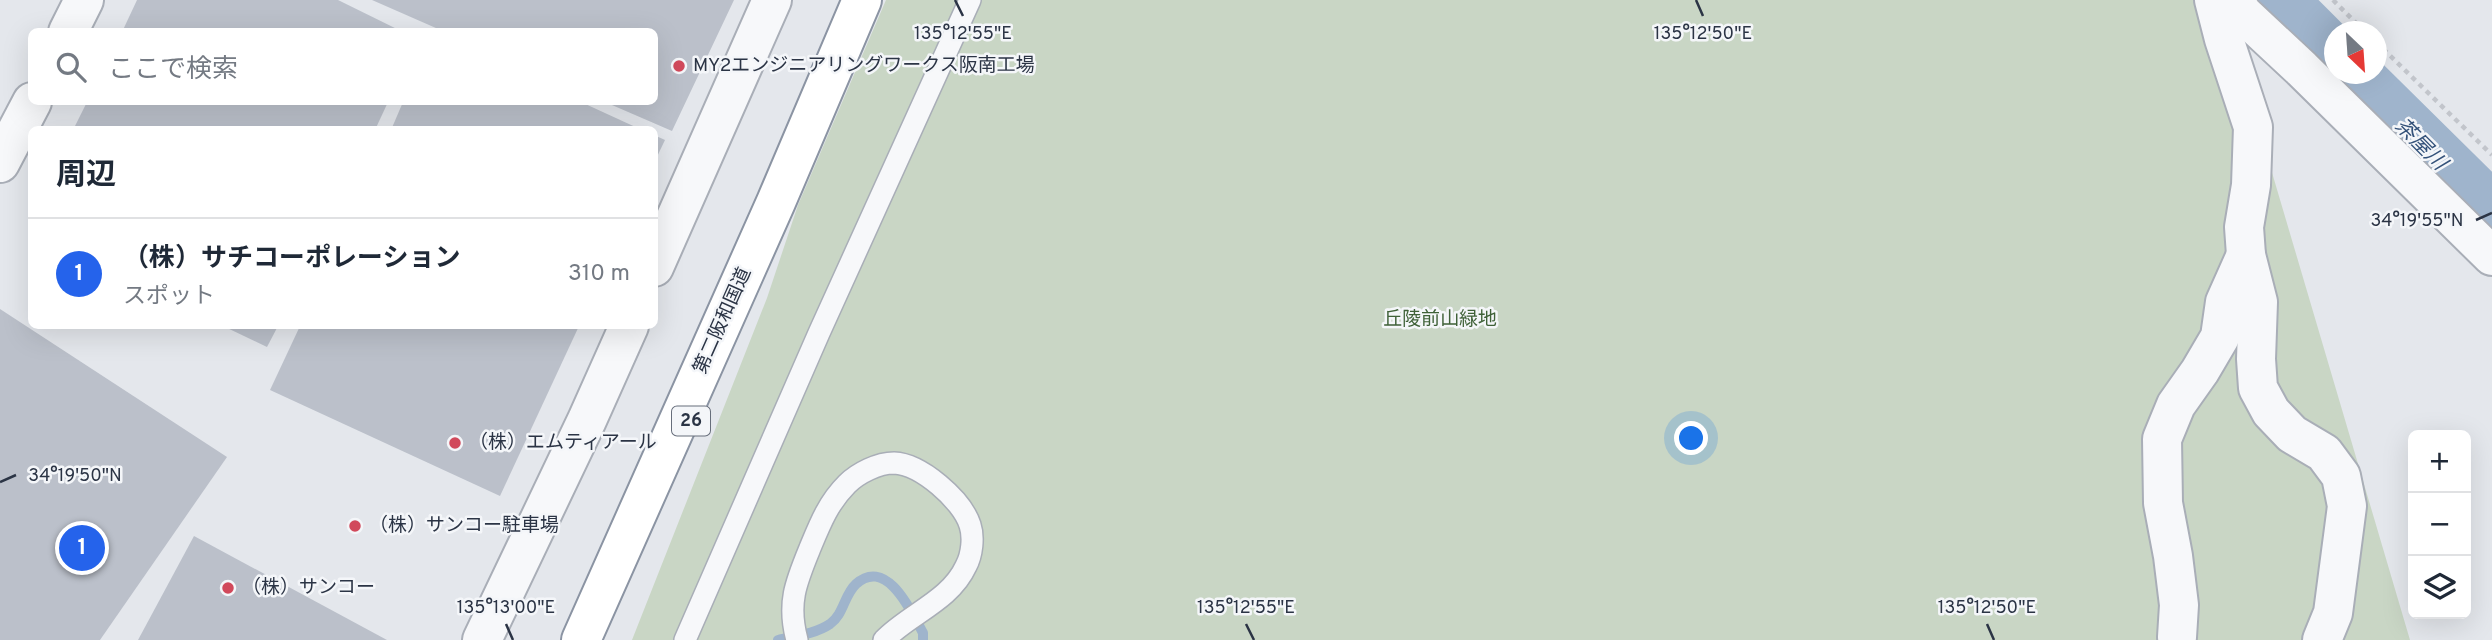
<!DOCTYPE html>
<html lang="ja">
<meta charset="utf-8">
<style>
:root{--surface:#fff;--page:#f2f2f3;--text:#1f2937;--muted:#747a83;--line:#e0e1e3;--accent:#2563eb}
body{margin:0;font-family:Overpass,"Noto Sans JP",sans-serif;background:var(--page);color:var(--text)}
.controls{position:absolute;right:21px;bottom:21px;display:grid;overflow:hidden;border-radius:10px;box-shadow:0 7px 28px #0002}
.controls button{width:63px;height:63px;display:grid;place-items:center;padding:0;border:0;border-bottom:2px solid var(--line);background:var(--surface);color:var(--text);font:35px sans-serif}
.compass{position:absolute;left:2324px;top:21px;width:63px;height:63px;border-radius:50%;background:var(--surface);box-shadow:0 7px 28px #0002;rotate:155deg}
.you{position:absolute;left:1692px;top:439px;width:24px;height:24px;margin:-18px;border:5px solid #fff;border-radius:50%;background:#1a73e8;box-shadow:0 0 0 10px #1a73e833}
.badge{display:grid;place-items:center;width:46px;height:46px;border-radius:50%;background:var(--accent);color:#fff;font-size:23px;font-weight:700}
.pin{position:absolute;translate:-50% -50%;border:4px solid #fff;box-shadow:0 2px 7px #0006}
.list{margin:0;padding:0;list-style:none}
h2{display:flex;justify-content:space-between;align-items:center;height:91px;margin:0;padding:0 28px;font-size:30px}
h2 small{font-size:23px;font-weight:400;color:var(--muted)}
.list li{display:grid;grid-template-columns:46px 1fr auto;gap:21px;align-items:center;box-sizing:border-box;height:112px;padding:0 28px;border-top:2px solid var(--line)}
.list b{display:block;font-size:26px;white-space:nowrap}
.list p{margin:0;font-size:23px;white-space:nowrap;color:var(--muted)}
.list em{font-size:23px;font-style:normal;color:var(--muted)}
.icon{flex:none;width:38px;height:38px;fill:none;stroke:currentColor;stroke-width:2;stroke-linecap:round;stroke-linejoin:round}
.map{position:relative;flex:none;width:2492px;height:640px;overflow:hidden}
.search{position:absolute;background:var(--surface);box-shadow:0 7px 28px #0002;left:28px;top:28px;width:630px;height:77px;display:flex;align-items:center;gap:18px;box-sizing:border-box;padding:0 24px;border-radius:10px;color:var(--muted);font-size:26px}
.panel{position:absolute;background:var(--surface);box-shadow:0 7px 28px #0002;left:28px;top:126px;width:630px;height:203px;border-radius:10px}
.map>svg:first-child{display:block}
.green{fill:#c9d6c5}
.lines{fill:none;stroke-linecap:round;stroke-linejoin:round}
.stream{stroke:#9fb4cc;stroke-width:10}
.river{stroke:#9fb4cc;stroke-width:63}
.building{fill:#bbc0ca}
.service-casing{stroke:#a9aeb7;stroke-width:24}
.minor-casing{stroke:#a9aeb7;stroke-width:42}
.tertiary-casing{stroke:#a9aeb7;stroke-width:42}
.motorway-casing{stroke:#8b94a3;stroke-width:42}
.path{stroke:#c2c5cb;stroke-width:4.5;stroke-dasharray:5 5;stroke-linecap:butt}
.service{stroke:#f7f8fa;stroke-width:21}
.minor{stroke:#f7f8fa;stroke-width:38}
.tertiary{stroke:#f7f8fa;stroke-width:38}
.motorway{stroke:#fff;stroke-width:38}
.ticks{fill:none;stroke:#2b3445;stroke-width:2.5}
.poi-dot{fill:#d1495b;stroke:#f4f6f9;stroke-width:2.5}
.labels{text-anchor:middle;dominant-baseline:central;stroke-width:5;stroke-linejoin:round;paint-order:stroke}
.shield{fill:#f4f6f9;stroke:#676e7b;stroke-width:2}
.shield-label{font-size:18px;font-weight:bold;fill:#2b3445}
.poi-label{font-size:19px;fill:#2b3445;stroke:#f4f6f9;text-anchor:start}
.park-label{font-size:19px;fill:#3f6138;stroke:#f4f6f9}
.street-label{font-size:19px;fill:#2b3445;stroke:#f4f6f9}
.water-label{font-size:21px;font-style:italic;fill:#34527a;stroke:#f4f6f9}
.ticks-label{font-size:18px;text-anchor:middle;fill:#2b3445;stroke:#f4f6f9;stroke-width:5;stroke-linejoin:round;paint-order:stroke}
</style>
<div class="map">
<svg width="2492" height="640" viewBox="0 0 2492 640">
<rect width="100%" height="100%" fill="#e4e7ec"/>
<path class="green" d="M886 0H2234L2232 37 2410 640H632L767 298 798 205Z"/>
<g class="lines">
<path class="stream" d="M778 640C795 636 815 634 830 624 844 614 844 595 856 584 887 556 912 613 923 633V640"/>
<g class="river">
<path d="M2274 0 2334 60"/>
<path d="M2348 74 2492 216"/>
</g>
</g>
<g class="building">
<path d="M137 0H338L403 32H122Z"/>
<path d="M372 0H734L672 131 605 102H654V32H445Z"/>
<path d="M87 102H388L375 130H73Z"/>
<path d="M403 102H581L642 130H391Z"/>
<path d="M654 135 665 140 654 163Z"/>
<path d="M0 309 227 457 100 640H0Z"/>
<path d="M223 326H278L267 347Z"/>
<path d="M300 326H579L500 496 270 390Z"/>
<path d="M194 536 387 640H138Z"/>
</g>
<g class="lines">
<g class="service-casing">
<g id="service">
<path d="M685 640 819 333 970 0"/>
<path d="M797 640C787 603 796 582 810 548 820 524 828 503 847 484 858 473 878 463 894 463 921 464 962 500 970 525 974 537 972 555 966 566 950 601 909 614 884 640"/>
</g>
</g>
<g class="minor-casing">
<g id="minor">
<path d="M2214 0 2224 39 2253 127 2251 185 2244 227 2246 255 2258 302 2256 359 2258 388 2271 412 2292 434 2324 453 2341 476 2347 506 2333 613 2322 640"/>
<path d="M2234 0 2243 14 2302 69 2492 256"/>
<path d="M654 267 772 0"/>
<path d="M2177 637 2179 605 2173 556 2163 503 2162 439 2176 405 2200 371 2220 337 2225 302 2246 255"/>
<path d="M482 640 587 420 629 326"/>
</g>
</g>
<g class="tertiary-casing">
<g id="tertiary">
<path d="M68 32 84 0"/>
<path d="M0 163 32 102"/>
</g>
</g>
<g class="motorway-casing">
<path id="motorway" d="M581 640 776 202 862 0"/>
</g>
<g class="path">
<path d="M2333 0 2365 32"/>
<path d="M2376 42 2492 155"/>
</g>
<use href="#service" class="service"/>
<use href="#minor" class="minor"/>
<use href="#tertiary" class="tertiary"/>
<use href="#motorway" class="motorway"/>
</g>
<path class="ticks" d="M955 0 963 16M1696 0 1703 16M2476 220 2492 213M0 482 16 475M506 624 513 640M1246 624 1254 640M1987 624 1994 640"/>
<g class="poi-dot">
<circle cx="679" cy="66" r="7"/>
<circle cx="455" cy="443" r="7"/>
<circle cx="355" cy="526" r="7"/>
<circle cx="228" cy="588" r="7"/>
</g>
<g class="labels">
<rect class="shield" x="672" y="406.5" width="38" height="29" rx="5"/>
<g class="shield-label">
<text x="691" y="421">26</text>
</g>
<g class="poi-label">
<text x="693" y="66">MY2エンジニアリングワークス阪南工場</text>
<text x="469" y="443">（株）エムティアール</text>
<text x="369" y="526">（株）サンコー駐車場</text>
<text x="242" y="588">（株）サンコー</text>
</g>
<g class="park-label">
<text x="1440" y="320">丘陵前山緑地</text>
</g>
<g class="street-label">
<text transform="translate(723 321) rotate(-66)">第二阪和国道</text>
</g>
<g class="water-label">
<text transform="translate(2420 145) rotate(45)">茶屋川</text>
</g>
</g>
<g class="ticks-label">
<text x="963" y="39">135°12'55"E</text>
<text x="1703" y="39">135°12'50"E</text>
<text x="2417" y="226">34°19'55"N</text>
<text x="75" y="481">34°19'50"N</text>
<text x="506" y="613">135°13'00"E</text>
<text x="1246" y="613">135°12'55"E</text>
<text x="1987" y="613">135°12'50"E</text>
</g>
</svg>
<div class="controls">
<button>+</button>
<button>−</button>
<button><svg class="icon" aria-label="layers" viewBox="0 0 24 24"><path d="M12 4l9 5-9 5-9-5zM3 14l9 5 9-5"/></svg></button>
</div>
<svg class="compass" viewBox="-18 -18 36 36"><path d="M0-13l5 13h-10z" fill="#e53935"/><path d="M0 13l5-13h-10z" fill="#747a83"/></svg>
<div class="you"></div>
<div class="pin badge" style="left:82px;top:548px">1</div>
<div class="search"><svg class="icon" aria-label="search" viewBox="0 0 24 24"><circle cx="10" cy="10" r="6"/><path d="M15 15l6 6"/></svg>ここで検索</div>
<section class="panel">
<h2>周辺<small></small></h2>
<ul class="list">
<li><span class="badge">1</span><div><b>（株）サチコーポレーション</b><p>スポット</p></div><em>310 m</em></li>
</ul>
</section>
</div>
